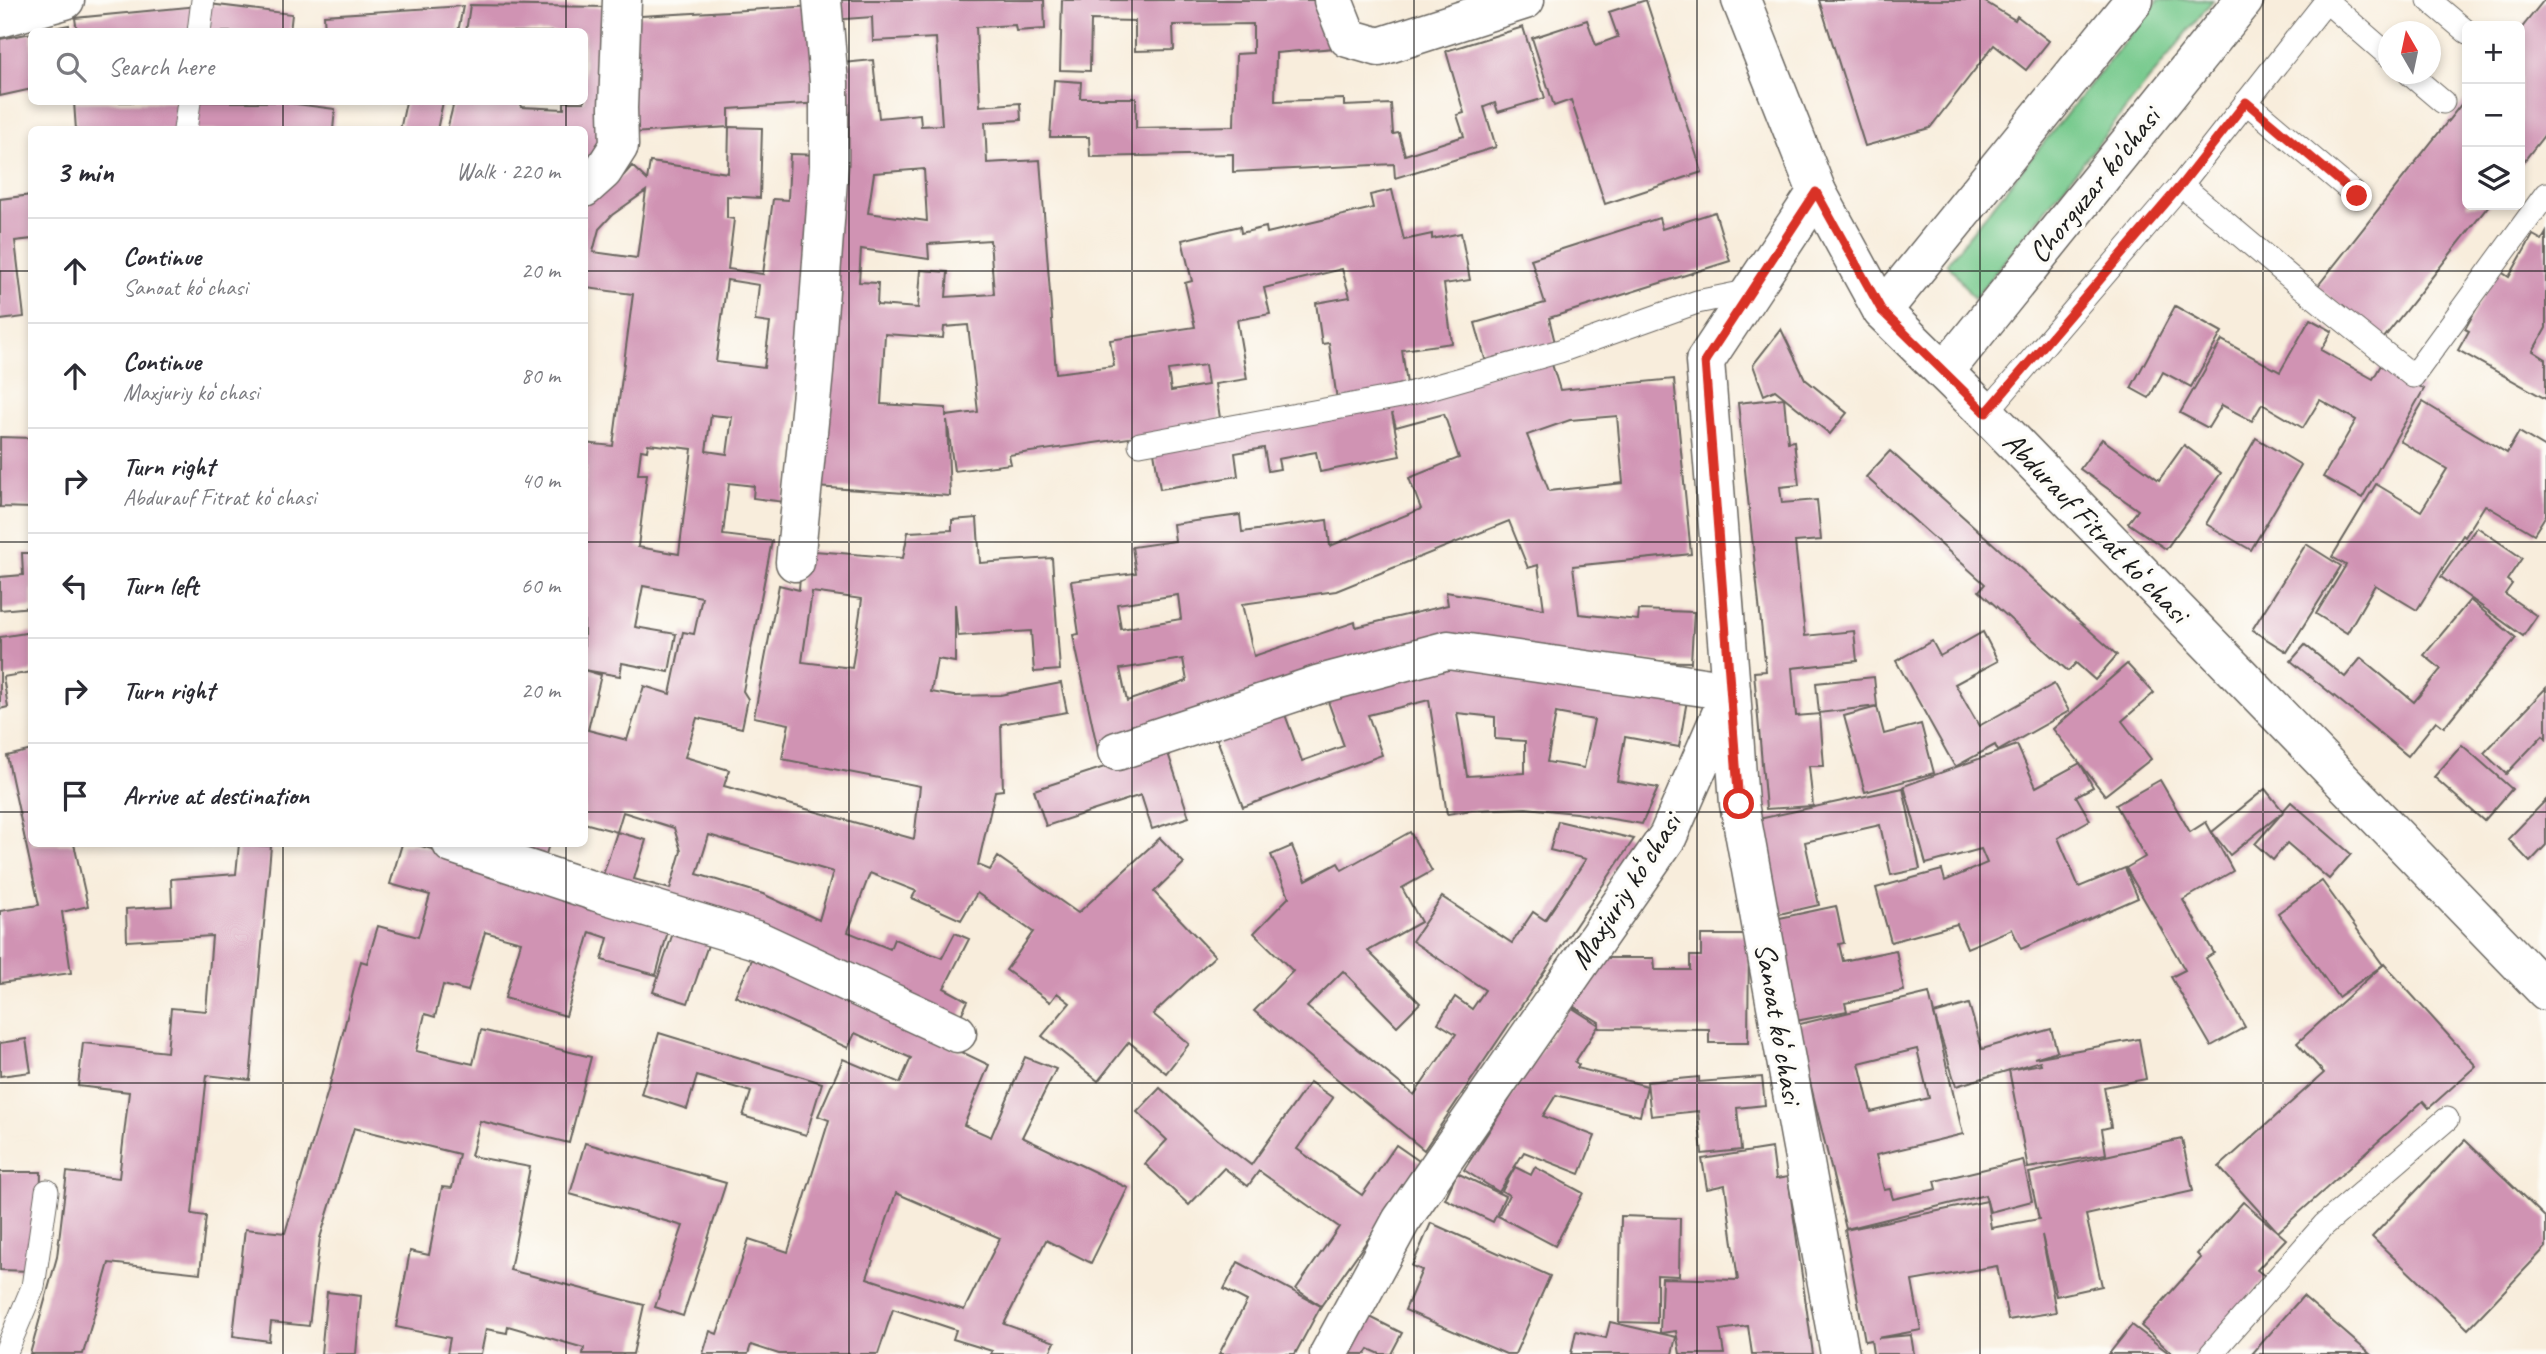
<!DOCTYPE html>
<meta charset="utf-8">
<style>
:root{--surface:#fff;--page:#f7f7f7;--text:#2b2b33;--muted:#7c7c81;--line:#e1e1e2}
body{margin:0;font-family:Caveat,sans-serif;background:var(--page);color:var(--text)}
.controls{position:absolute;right:21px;top:21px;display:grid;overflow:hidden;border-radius:10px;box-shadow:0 4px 10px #0003}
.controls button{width:63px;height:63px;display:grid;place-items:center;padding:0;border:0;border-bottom:2px solid var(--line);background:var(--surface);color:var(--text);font:35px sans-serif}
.compass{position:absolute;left:2378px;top:21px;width:63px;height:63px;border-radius:50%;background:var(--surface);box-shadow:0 4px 10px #0003;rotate:351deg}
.stop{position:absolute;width:21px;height:21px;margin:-16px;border:5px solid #d93025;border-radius:50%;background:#fff}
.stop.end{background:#d93025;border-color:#fff;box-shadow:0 2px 7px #0008}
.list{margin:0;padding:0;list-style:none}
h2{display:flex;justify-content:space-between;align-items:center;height:91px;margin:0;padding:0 28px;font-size:30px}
h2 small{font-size:23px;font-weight:400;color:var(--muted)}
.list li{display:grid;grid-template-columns:46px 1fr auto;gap:21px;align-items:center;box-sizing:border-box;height:105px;padding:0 28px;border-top:2px solid var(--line)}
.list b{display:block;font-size:26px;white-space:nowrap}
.list p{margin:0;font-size:23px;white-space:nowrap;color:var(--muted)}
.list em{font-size:23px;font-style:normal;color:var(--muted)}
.icon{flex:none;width:38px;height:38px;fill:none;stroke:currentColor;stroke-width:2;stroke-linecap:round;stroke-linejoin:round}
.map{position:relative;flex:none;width:2546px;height:1354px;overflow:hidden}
.search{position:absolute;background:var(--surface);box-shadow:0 4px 10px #0003;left:28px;top:28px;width:560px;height:77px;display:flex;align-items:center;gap:18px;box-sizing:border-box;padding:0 24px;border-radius:10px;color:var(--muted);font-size:26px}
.panel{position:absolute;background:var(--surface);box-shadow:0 4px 10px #0003;left:28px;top:126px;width:560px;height:721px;border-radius:10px}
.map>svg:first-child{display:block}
.green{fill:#76c98c;stroke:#497254;stroke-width:2}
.building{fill:#d093b3;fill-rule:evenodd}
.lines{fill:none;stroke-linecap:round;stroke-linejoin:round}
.service-casing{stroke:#69655f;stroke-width:25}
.minor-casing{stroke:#69655f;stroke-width:41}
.tertiary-casing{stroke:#69655f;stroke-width:41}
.secondary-casing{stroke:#69655f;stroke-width:41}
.service{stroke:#fff;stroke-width:23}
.minor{stroke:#fff;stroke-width:38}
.tertiary{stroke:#fff;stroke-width:38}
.secondary{stroke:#fff;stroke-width:38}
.route{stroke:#d93025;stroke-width:9}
.grid{fill:none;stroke:#1c1c1c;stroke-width:2;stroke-opacity:0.55}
.labels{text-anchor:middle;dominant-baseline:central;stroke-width:7;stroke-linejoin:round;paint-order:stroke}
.street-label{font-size:30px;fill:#1c1c1c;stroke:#fdfcf7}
</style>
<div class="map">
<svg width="2546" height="1354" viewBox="0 0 2546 1354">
<rect width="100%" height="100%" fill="#fdfcf7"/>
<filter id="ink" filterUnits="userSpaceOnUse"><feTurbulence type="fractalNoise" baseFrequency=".0143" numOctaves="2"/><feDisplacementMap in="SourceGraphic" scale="14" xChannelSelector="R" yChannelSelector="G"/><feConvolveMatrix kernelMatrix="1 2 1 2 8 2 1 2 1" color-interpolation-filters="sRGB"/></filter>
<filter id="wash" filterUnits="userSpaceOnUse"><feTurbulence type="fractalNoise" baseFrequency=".00686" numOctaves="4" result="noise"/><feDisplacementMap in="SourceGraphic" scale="28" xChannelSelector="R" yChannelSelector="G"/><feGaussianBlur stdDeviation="1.57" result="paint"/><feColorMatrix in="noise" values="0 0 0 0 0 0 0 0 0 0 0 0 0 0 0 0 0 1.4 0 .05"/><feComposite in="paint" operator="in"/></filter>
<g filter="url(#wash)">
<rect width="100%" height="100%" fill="#f8eddc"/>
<path class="green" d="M2158 0H2213L1974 299 1947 263Z"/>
<g id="blocks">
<g class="building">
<path d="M830 0H1044L1045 29 1016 31 1015 25 976 27 980 106 1020 103 1021 120 985 122 987 163 1040 160 1056 373 1114 366 1110 340 1195 327 1185 283 1192 281 1182 240 1240 226 1241 233 1266 227 1267 233 1373 208 1370 195 1392 190 1404 240 1432 234V239L1461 233 1470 280 1444 284 1452 343 1402 350 1408 391 1337 400 1329 343 1322 344 1316 303 1350 297 1342 269 1264 288 1270 314 1237 320 1247 379 1215 384 1221 425 1009 455 1011 464 954 471 947 420 950 496 815 487 833 64 873 60 879 118 920 114 921 126 942 125 936 38 873 41 872 17 831 20ZM924 169 927 221 868 213 874 173ZM990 240 994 294 946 297 948 272 921 270 918 308 877 305 878 283 859 282 861 249 929 259 928 244ZM968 325 978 412 946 416V408L881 404 885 334 943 338 944 327ZM1205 365 1208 385 1171 391 1168 370Z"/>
<path d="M1062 0H1319L1334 48 1276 53 1275 101 1344 99V106L1391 104 1393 134 1399 133 1405 155 1464 136 1457 115 1464 113 1446 51 1523 27 1545 98 1498 112 1495 103 1484 107 1496 147 1395 178 1394 164 1233 172V154L1090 157 1089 137H1050L1054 80 1081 82 1080 98H1136V128L1234 126 1236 54 1253 53V24L1173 25 1174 50 1135 51V21L1091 20 1090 71 1060 70Z"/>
<path d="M1646 0 1702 172 1605 204 1571 100 1554 106 1532 38 1587 20 1596 45 1618 37 1609 12Z"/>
<path d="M1819 0H1982L2015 20 2017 16 2049 41 2026 70 1994 45 1930 128 1865 146Z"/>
<path d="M2544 0H2546V133L2520 166V30Z"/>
<path d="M209 4 292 14 290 32H206Z"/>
<path d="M470 5 609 7 604 149 584 171V130H447L454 102H522L521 107 564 109V102H584V32H466Z"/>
<path d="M198 6 194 32H77L75 18Z"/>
<path d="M463 6 458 32H421V29L325 32 324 15Z"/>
<path d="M815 6 821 103 729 109V127L631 133 624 17Z"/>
<path d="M69 25 70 32H43V30Z"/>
<path d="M32 33V89L0 96V39Z"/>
<path d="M2467 97V205H2489L2383 339 2317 287Z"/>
<path d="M74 102H183L178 130H76Z"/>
<path d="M197 102H281L335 109 333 130H194Z"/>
<path d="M406 102H443L437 130H400Z"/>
<path d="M729 127 762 128 760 198 727 196V218L734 219 728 269 763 274 773 199 788 200 790 154 823 155 784 502 753 498 754 486 729 483 723 535 772 541 743 691 748 699 742 728 697 718 685 757 729 770 724 786 914 839 920 786 782 759 789 724 754 717 779 585 799 590 802 550 903 558 908 532 952 530V520L977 518 980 563 1052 558 1060 670 1034 672 1031 631 958 636 955 604V662L937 659 931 692 954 696 1000 695 1061 683 1067 712 1001 724 1003 790 995 791 978 865 990 870 998 857 1078 913 1160 838 1184 863 1154 892 1215 956 1153 1014 1189 1044 1166 1073 1129 1042 1098 1081 1042 1036 1070 1003 1057 993 1050 1002 1006 970 1033 932 977 893 961 920 912 898 916 891 870 873 848 932 890 949 894 939 942 958 955 933 969 939 944 988 968 1001 958 1021 600 884 617 832 584 823V670L601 675 588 730 627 740 644 686 670 694 683 632 694 634 702 597 643 586 635 627 676 634 669 672 622 663 620 676 584 670V490L587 467 584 466V443L613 446 633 294 587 288 584 297V206L595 195 624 175 632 166 647 180 650 162 728 173ZM646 191 637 258 593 252 599 229 612 215ZM727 280 759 285 755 321 770 323 764 368 716 362ZM711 415 732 417 727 454 706 451ZM648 444 692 449 679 554 638 547 647 474H638L641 450 647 451ZM812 592 862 599 852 668 802 662ZM623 812 674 828 681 851 670 889 634 879 646 840 617 832ZM709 835 833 872 819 920 763 894 697 874Z"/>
<path d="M32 195V239L15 241 24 317 0 320V199Z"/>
<path d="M1715 212 1730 261 1549 318 1556 347 1487 366 1475 323 1545 303 1531 259 1659 218 1662 229Z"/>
<path d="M2546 233V328L2533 351 2546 359V399L2458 350 2469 331 2465 329 2498 270 2509 277 2533 235 2542 240Z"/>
<path d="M2175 306 2222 332 2191 387 2163 372 2149 398 2131 388Z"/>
<path d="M2310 319 2332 331 2321 350 2373 379 2381 365 2424 389 2362 498 2323 477 2356 420 2320 400 2303 428 2262 404 2252 421 2222 405 2208 428 2180 413 2222 340 2280 372Z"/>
<path d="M1781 329 1805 379 1847 413 1830 434 1775 390 1764 395 1753 365Z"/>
<path d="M1551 361 1560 390 1674 379 1691 554 1573 566 1579 614 1638 620 1639 610 1694 612 1691 662 1367 657 1098 751 1073 635 1079 634 1071 581 1136 573 1132 547 1175 541 1173 524 1240 515 1242 532 1327 520 1330 546 1421 509 1409 478 1459 458 1444 414 1396 427 1392 413 1400 456 1320 472 1316 452 1278 459 1280 469 1268 471 1264 448 1235 453 1238 476 1160 489 1153 446ZM1617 416 1623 483 1549 491 1527 435 1570 420ZM1509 521 1528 568 1538 565 1544 609 1446 592 1448 605 1356 627 1355 622 1254 656 1242 604 1336 591ZM1178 595 1181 619 1121 629 1117 604ZM1183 659 1187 681 1127 701 1120 669Z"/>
<path d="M1784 398 1788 442 1794 441 1799 485 1780 487 1782 503 1817 500 1821 540 1795 542 1805 636 1854 631 1857 661 1792 668 1796 716 1820 714 1824 766H1809L1813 806 1766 809 1754 672 1766 671 1738 403Z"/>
<path d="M2423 402 2507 453 2519 432 2546 448V515L2534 534 2485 505 2465 537 2463 535 2417 610 2375 585 2347 633 2316 614 2346 565 2332 557 2376 484 2421 511 2447 469 2400 441Z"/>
<path d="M0 437 32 438V508L0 507Z"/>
<path d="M2256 438 2301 465 2251 550 2206 524Z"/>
<path d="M2102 439 2159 480 2184 445 2221 473 2166 549 2128 523 2138 510 2080 469Z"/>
<path d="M1890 451 2117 655 2095 680 2076 663 2068 671 1979 591 1985 584 1866 477Z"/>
<path d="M2477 527 2522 558 2507 580 2512 584 2505 594 2537 616 2523 636 2441 577Z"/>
<path d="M2306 544 2341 566 2287 652 2252 630Z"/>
<path d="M22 553H32V607L0 610V577L23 575Z"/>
<path d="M2470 600 2516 638 2444 727 2436 721 2408 756 2291 661 2305 645 2345 677 2361 658 2414 702 2441 669 2424 655Z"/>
<path d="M32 632V672L3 677 8 707 0 709V637Z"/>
<path d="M1983 632 1998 661 1955 684 1979 726 2054 684 2069 711 1998 751 1995 745 1955 767 1896 661 1932 641 1940 656Z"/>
<path d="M1449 659 1687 700 1679 747 1625 737 1617 781 1658 788 1642 824 1576 813 1526 808 1472 810 1447 814 1429 700 1368 715 1382 755 1243 807 1215 734 1283 709 1302 761 1344 746 1325 693ZM1457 713 1495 717V739L1525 741V773L1467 776ZM1556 713 1594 720 1584 768 1547 762Z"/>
<path d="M2127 664 2154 693 2122 721 2151 759 2105 795 2053 729Z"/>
<path d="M1874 677 1877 706 1819 713 1816 683Z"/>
<path d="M2546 688V738L2543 735 2506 774 2484 753Z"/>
<path d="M1877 707 1884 734 1921 724 1934 773 1865 792 1844 716Z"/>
<path d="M2017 745 2036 787 2080 763 2093 787 2076 796 2090 820 2058 838 2079 887 2125 868 2138 898 2021 949 2012 929 1967 948 1957 924 1891 942 1876 888 1942 870 1945 881 1987 863 1981 849 1926 864 1904 786Z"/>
<path d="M2462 745 2512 789 2484 821 2434 777Z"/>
<path d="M1166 747 1189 817 1152 829 1141 795 1046 826 1034 790Z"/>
<path d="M32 750V844H74L88 906 62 912 71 973 0 983V911L39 905 7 756Z"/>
<path d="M2160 780 2190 832 2206 822 2233 871 2183 900 2214 953 2206 958 2245 1027 2211 1046 2171 977 2185 970 2126 868 2145 857 2116 805Z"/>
<path d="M1903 788 1920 869 1891 875 1880 825 1805 842 1819 905 1775 915 1754 820Z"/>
<path d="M2265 789 2283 811 2291 802 2351 854 2329 879 2287 843 2273 860 2255 844 2283 812 2230 855 2212 832Z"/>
<path d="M2546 800V845L2530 862 2508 839Z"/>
<path d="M1558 821 1634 839 1424 1150 1254 1011 1293 971 1254 933 1289 897 1271 855 1292 846 1306 880 1338 863 1342 870 1410 832 1432 871 1402 888 1421 922 1368 951 1420 1003 1397 1026 1343 971 1307 1007 1414 1095 1456 1034 1438 1023 1455 997 1472 1009 1485 990 1412 941 1442 897 1512 943 1533 912 1545 920 1586 859 1550 850Z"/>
<path d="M239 844 271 846 250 1080 207 1075 192 1214 206 1216 200 1273 109 1263 83 1354H30L57 1257 67 1172 119 1178 129 1092 78 1086 83 1043 167 1052 171 1008 206 1011 212 936 127 941 126 909 172 906 171 879 236 874Z"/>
<path d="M402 844H414L566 887 670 924 656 975 602 960 608 938 590 932 566 1016 505 998 521 942 485 932 468 991 443 985 435 1017 425 1014 416 1051 473 1064 481 1030 591 1057 569 1143 480 1121 471 1156 530 1167 510 1270 644 1305 633 1354H583L584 1348 508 1326 507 1333 486 1329 481 1354H447L450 1338 396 1327 410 1251 429 1255 442 1187 452 1188 459 1154 354 1128 320 1238 309 1326 271 1322 269 1341 233 1336 245 1229 285 1233 330 1084 361 961 367 963 378 926 418 937 430 895 390 884Z"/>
<path d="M483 844H549L544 861Z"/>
<path d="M2322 881 2383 965 2338 997 2278 913Z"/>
<path d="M1836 906 1844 943 1839 944 1843 961 1896 950 1904 991 1845 1003 1847 1011 1796 1021 1775 919Z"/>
<path d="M674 930 709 942 688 1003 653 992Z"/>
<path d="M1701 935H1749L1748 1043H1709V1029L1599 1028V1025L1575 1062 1579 1065 1577 1068 1647 1086 1640 1116 1556 1095 1543 1116 1595 1136 1580 1174 1524 1152 1499 1192 1464 1170 1569 1006 1599 1025V1022L1571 1005 1599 958H1654L1655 970H1690V956H1701Z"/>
<path d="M755 953 989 1065 964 1125 991 1137 1025 1057 1056 1069 1022 1137 1128 1188 1091 1263 1046 1240 1004 1324 1055 1342 1049 1354H991L992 1351 953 1339 956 1330 893 1309 878 1354H779L751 1345 748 1354H703L710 1331 717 1334 749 1239 788 1252 829 1120 818 1116 843 1059 900 1083 911 1058 855 1033 848 1048 735 996ZM896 1193 1000 1238 964 1310 867 1278Z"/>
<path d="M2384 964 2476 1066 2429 1108 2423 1101 2278 1232 2219 1167 2324 1073 2297 1043Z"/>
<path d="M1929 993 1963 1134 1876 1155 1884 1190 1890 1189 1893 1199 1937 1189 1935 1181 2023 1160 2032 1201 1990 1212 1985 1195 1846 1229 1796 1025ZM1917 1049 1929 1098 1871 1112 1859 1063Z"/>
<path d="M1969 1004 1982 1049 2051 1029 2057 1051 2034 1058 2139 1039 2146 1079 2104 1087 2111 1127 2102 1129 2106 1154 2028 1168 2009 1070 2041 1064 2040 1061 1956 1086 1934 1014Z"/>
<path d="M659 1033 822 1083 806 1135 743 1116 751 1092 697 1076 687 1109 641 1094Z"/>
<path d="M26 1039 31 1072 0 1076V1043Z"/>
<path d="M1699 1077V1082L1762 1077 1765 1105 1737 1108 1741 1150 1702 1154 1698 1111 1651 1116 1647 1082Z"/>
<path d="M1310 1082 1333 1098 1297 1149 1362 1195 1396 1145 1422 1163 1321 1306 1296 1289 1339 1227 1259 1171 1248 1186 1224 1168 1189 1205 1145 1164 1167 1140 1137 1112 1160 1088 1217 1139 1251 1165Z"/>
<path d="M2182 1139 2193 1191 2086 1215 2102 1286 2056 1296 2042 1235 2056 1312 2008 1320 1997 1266 1912 1281 1921 1330 1878 1338 1911 1335 1914 1354H1873L1871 1340 1865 1341 1845 1230 1987 1201 1991 1228 2039 1219 2029 1173Z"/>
<path d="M2465 1140 2546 1218V1247L2468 1329 2372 1237Z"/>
<path d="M585 1143 726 1183 683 1316 655 1307 683 1226 570 1194Z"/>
<path d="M1772 1148 1776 1179 1788 1177 1813 1354H1752L1748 1326 1720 1330 1724 1354H1680L1676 1331 1660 1333 1662 1278 1738 1280 1725 1185 1707 1189 1702 1159Z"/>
<path d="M1515 1167 1531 1175 1535 1167 1583 1193 1555 1246 1498 1216 1509 1195 1502 1191Z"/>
<path d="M0 1172H41L40 1208 32 1271 0 1270Z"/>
<path d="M1457 1173 1505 1196 1493 1222 1445 1199Z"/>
<path d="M2243 1202 2286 1239 2257 1270 2266 1277 2198 1354H2173L2141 1326 2201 1258 2197 1254Z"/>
<path d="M1621 1216 1680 1218 1679 1276 1657 1275V1323L1619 1322Z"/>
<path d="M1431 1223 1550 1276 1515 1354H1506L1405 1310 1422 1270 1412 1266Z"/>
<path d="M1238 1262 1321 1306 1295 1354H1219L1247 1301 1224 1289Z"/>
<path d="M327 1292 361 1296 356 1354H321Z"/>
<path d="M2303 1296 2370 1354H2252Z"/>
<path d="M1366 1315 1402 1333 1391 1354H1380L1369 1349 1366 1354H1346Z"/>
<path d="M1610 1322 1676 1337 1672 1354H1571L1576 1331 1606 1338Z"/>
<path d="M2132 1325 2170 1354H2109Z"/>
</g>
</g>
</g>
<g filter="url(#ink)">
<use href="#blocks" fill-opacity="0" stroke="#69655f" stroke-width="2"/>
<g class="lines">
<g class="service-casing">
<g id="service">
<path d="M2429 0 2467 32"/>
<path d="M2326 1 2388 55"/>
<path d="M199 32 203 0"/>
<path d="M2410 74 2443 102"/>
<path d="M2246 102 2357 196"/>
<path d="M185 130 189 102"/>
<path d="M2181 185 2297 283 2413 376 2546 194"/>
<path d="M1986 413 2181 185 2327 0"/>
<path d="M1140 444 1401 396 1560 351 1697 302 1751 291"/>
<path d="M5 1354 33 1287 47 1191"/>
<path d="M2211 1354 2324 1225 2447 1119"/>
</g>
</g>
<g class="minor-casing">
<g id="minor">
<path d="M584 188 603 171 619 146 618 108 622 0"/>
<path d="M795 562 814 372 829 166V83L822 0"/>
<path d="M1117 751 1320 684 1448 650 1731 691 1739 804 1840 1354"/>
<path d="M452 844 597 892 759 941 957 1033"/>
</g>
</g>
<g class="tertiary-casing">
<g id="tertiary">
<path d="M1333 0 1348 38 1379 47 1525 0"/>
<path d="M0 18 65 0"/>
<path d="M1329 1354 1401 1221 1668 836 1731 691 1705 361 1817 192"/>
</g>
</g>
<g class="secondary-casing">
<g id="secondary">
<path d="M1741 0 1817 192 1882 311 1986 413 2546 991"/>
<path d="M1882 311 2134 0"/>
<path d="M1945 371 2244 0"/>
</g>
</g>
<use href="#service" class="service"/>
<use href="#minor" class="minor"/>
<use href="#tertiary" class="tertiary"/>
<use href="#secondary" class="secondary"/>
</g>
</g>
<g class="lines" filter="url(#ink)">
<path class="route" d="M1739 804 1705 361 1816 192 1882 311 1986 413 2181 185 2246 102 2357 196"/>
</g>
<path class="grid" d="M283 0V32M566 0V32M849 0V1354M1132 0V1354M1414 0V1354M1697 0V1354M1980 0V1354M2263 0V1354M283 102V130M566 102V130M0 271H32M584 271H2546M0 542H32M584 542H2546M0 812H32M584 812H2546M283 844V1354M566 844V1354M0 1083H2546"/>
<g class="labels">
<g class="street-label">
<text transform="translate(2094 185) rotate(-51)">Chorguzar ko'chasi</text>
<text transform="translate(2096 527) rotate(46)">Abdurauf Fitrat koʻchasi</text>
<text transform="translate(1625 891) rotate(-57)">Maxjuriy koʻchasi</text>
<text transform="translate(1779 1023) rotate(80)">Sanoat koʻchasi</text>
</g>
</g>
</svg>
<div class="controls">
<button>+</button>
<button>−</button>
<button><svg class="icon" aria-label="layers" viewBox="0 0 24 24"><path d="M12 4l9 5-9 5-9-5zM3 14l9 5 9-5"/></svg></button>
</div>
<svg class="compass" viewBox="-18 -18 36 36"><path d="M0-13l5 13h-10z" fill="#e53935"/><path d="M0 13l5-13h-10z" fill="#7c7c81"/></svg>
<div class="stop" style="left:1739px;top:804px"></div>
<div class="stop end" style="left:2357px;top:196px"></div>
<div class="search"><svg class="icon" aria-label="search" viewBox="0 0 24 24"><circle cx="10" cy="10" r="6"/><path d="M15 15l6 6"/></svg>Search here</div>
<section class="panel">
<h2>3 min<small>Walk · 220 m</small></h2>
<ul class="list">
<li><svg class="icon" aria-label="ahead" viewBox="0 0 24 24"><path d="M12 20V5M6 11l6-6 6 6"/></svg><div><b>Continue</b><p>Sanoat koʻchasi</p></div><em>20 m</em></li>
<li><svg class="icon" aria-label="ahead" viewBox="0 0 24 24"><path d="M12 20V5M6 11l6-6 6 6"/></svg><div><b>Continue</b><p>Maxjuriy koʻchasi</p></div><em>80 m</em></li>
<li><svg class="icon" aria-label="right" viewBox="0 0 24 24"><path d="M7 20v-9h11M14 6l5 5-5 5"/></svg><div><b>Turn right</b><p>Abdurauf Fitrat koʻchasi</p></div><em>40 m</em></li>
<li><svg class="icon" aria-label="left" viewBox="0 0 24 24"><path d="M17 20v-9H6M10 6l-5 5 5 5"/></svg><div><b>Turn left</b></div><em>60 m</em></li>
<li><svg class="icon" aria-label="right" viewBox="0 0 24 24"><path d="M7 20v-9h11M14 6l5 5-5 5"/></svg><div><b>Turn right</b></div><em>20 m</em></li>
<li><svg class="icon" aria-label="arrive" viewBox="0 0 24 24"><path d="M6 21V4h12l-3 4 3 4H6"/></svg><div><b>Arrive at destination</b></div></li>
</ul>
</section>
</div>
